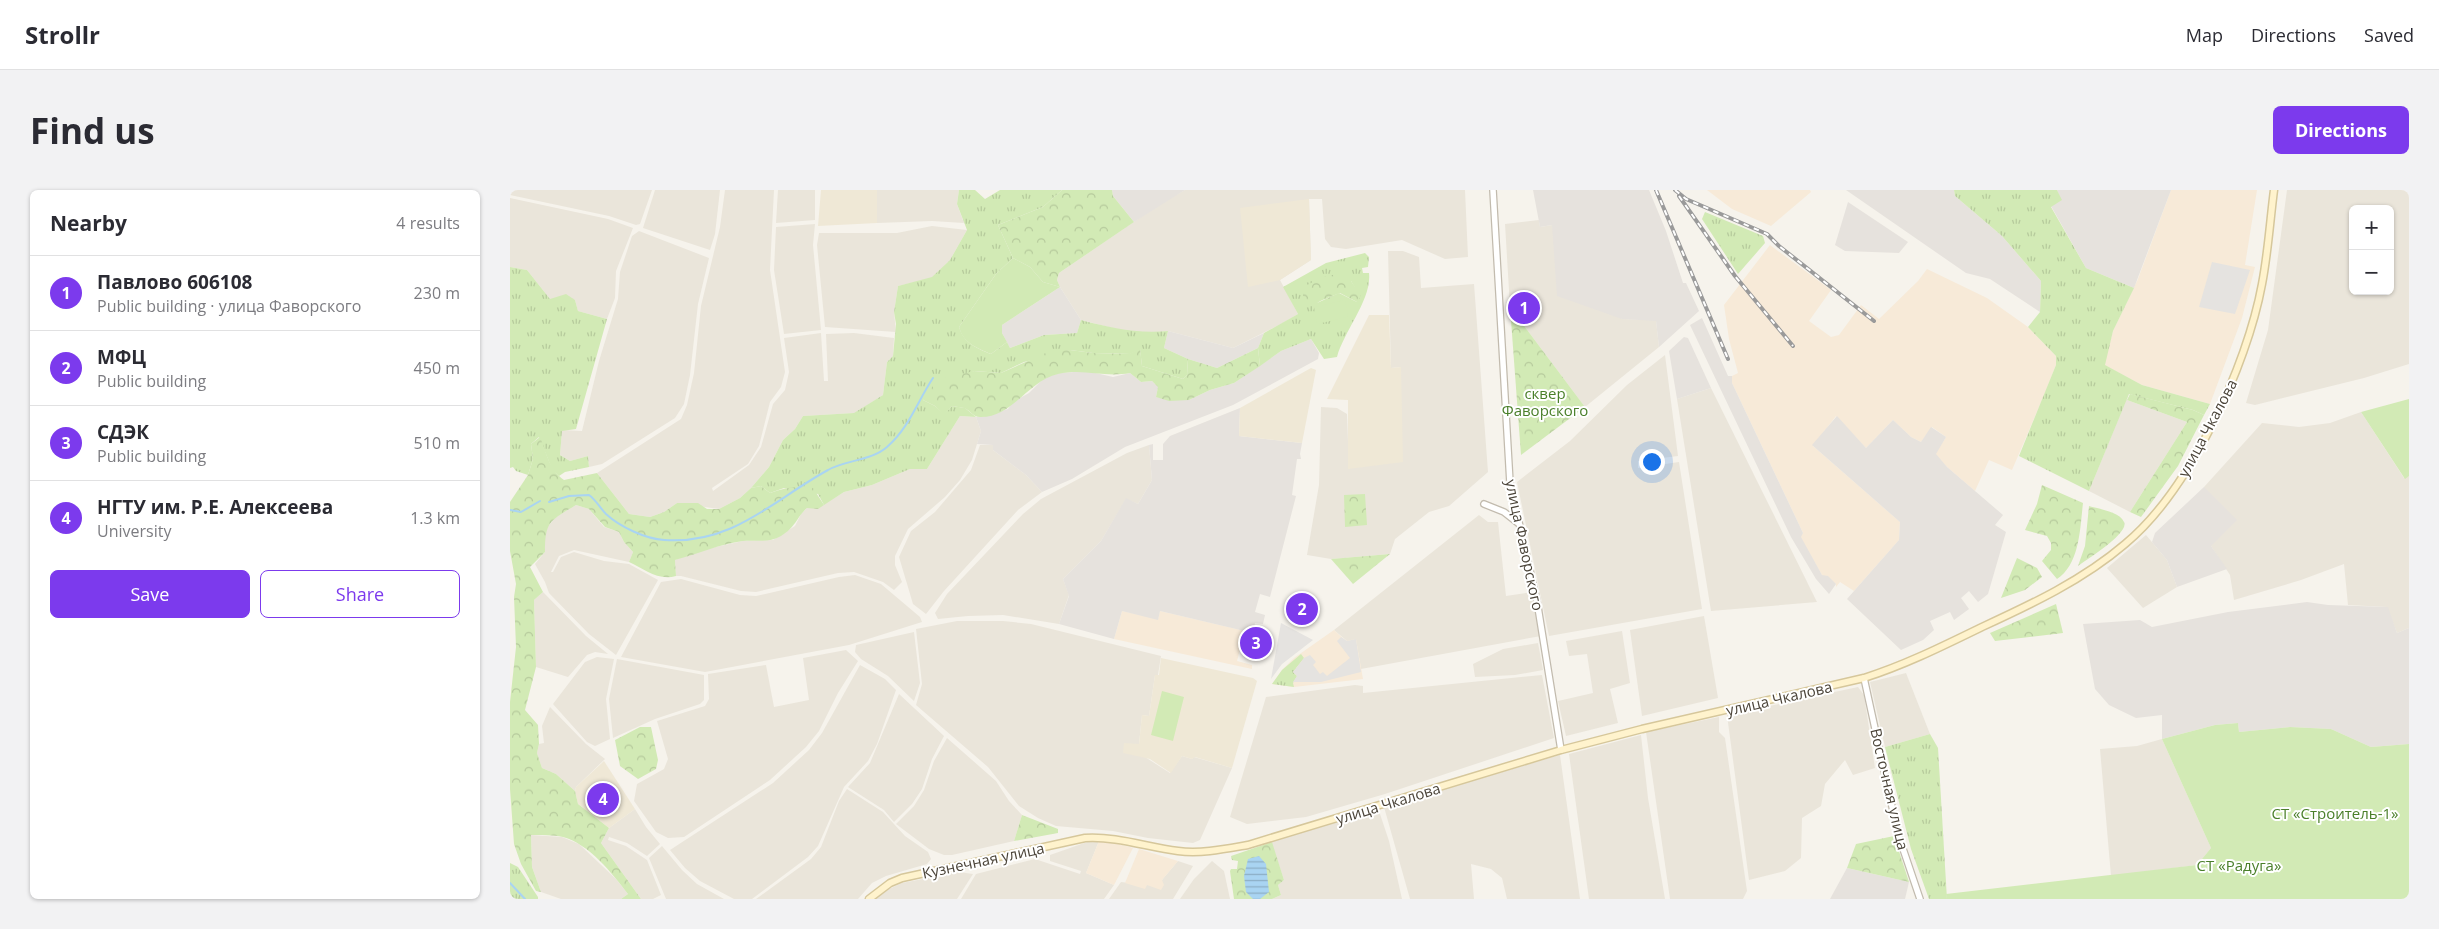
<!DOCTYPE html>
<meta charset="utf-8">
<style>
:root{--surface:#fff;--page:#f2f2f3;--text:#2b2b33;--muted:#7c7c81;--line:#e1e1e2;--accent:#7c3aed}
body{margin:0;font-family:"Open Sans",sans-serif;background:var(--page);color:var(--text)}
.controls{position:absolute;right:15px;top:15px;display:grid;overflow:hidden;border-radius:8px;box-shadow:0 1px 4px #0004}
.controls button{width:45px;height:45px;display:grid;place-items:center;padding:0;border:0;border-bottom:1px solid var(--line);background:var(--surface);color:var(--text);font:25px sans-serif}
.you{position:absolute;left:1141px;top:271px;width:18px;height:18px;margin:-12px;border:4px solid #fff;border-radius:50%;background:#1a73e8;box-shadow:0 0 0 8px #1a73e833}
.badge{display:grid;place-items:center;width:32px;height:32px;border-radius:50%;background:var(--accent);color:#fff;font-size:16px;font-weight:700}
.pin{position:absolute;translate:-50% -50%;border:2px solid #fff;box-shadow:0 1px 5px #0006}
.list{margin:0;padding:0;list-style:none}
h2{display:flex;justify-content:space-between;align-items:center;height:65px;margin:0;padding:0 20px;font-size:21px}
h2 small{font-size:16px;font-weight:400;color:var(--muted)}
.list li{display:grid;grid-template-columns:32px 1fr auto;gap:15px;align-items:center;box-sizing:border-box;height:75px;padding:0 20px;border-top:1px solid var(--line)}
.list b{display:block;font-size:19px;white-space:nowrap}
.list p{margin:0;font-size:16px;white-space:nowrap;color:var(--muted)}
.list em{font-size:16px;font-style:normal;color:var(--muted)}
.actions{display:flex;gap:10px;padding:15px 20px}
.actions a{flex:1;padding:11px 0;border:1px solid var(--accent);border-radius:8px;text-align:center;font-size:18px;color:var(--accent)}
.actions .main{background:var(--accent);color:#fff}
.map{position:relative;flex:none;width:1899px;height:709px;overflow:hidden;border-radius:8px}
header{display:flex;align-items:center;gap:30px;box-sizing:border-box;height:70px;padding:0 25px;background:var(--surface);border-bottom:1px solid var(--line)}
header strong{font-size:24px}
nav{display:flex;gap:28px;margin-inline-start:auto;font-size:18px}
.intro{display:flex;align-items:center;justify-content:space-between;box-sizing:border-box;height:120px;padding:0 30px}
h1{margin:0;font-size:35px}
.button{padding:12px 22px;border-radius:8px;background:var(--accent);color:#fff;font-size:18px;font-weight:700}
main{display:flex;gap:30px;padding:0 30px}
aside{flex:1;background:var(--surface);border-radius:8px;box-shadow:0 1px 4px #0004}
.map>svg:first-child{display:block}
.residential{fill:#eae5da;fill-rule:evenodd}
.commercial{fill:#f7ead8}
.industrial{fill:#e6e2dd}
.education{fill:#efe8d6}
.grass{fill:url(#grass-tufts);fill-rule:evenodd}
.forest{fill:url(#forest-crowns)}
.garden{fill:#d2eab5}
.parking{fill:#e5e3e0}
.water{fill:url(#water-rules)}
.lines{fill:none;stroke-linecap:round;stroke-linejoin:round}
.stream{stroke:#a9d4f2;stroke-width:2}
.tertiary-casing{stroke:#c2bbae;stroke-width:8}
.secondary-casing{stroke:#d6c79b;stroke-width:9}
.tertiary{stroke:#fff;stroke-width:5.5}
.secondary{stroke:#fff3cd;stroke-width:6}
.rail-casing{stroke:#9a9a9a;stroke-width:4}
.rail{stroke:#fff;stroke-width:2;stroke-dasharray:5.5;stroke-linecap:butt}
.labels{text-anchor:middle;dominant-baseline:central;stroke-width:4;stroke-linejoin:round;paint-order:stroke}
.park-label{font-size:15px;fill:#4a7f2a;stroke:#fff}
.street-label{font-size:15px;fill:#4b4439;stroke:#fff}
</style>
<header>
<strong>Strollr</strong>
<nav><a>Map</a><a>Directions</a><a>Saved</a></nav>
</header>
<div class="intro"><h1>Find us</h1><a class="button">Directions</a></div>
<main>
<aside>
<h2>Nearby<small>4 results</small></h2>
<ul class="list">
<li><span class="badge">1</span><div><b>Павлово 606108</b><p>Public building · улица Фаворского</p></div><em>230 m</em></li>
<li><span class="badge">2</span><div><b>МФЦ</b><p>Public building</p></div><em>450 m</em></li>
<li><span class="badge">3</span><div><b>СДЭК</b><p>Public building</p></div><em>510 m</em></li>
<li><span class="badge">4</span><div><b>НГТУ им. Р.Е. Алексеева</b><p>University</p></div><em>1.3 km</em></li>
</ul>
<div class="actions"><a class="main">Save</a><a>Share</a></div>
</aside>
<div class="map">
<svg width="1899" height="709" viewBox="0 0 1899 709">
<defs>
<pattern id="grass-tufts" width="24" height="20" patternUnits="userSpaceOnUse" patternTransform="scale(1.25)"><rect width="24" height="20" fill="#d2eab5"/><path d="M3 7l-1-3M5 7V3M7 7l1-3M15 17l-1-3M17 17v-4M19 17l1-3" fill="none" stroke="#b6ca9c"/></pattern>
<pattern id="forest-crowns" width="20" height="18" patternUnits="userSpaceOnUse" patternTransform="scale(1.25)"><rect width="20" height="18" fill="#d2eab5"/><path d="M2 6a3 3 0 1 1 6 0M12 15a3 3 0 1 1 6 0" fill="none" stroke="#b6ca9c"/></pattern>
<pattern id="water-rules" width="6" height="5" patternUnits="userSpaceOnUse" patternTransform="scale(1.25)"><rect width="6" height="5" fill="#a9d4f2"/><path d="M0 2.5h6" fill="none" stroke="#8caec5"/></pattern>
</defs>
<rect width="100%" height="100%" fill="#f6f3ec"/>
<g class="residential">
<path d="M0 0H142L130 34 126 35 99 26 0 5Z"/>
<path d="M145 0H210L205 44 200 60 133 38Z"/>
<path d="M215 0H264L260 80 275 182 271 197 260 212 249 256 238 274 202 298 203 301 239 275 251 257 263 214 275 200 279 182 274 148 311 143 314 191H318L316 144 344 143 384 148 383 166 377 172 373 205 345 223 293 226 285 239 273 250 259 277 241 298 230 308 209 319 167 313 154 322 140 327 119 324 87 283 171 229 177 215 184 183 191 116 210 37Z"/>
<path d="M268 0H305V30L266 33Z"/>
<path d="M367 0H449L447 14 454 33 422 31 367 33Z"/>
<path d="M675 0H955L958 67 935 69 892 50 836 59 821 57 815 49 812 9H799L801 70 770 90 788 124 771 134 723 158 658 141 638 143 614 141 571 130 550 97 547 90 549 83 650 14Z"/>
<path d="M1777 0H1899V174L1854 188 1745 215 1736 213 1758 140ZM1843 19H1880V101H1843Z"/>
<path d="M0 8 98 29 123 38 106 81 105 108 97 129 68 121 65 110 40 109 17 80 0 77Z"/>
<path d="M1029 30 1030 37 1042 35 1112 129 1146 130 1149 157 1075 217 1000 117 995 34Z"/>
<path d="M305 34 303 55 311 140 274 144 264 80 266 37Z"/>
<path d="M422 36 457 40 440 70 422 88 388 96 384 122 386 142 315 137 307 55 309 43H387Z"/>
<path d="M129 41 199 68 188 114 180 185 174 214 165 228 92 274 79 277 78 266 60 271 50 265 52 240 72 241 89 171 108 109 110 82 122 46Z"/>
<path d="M878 61H893L909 67 911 98 964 94 978 282 939 316 919 322 885 349 880 364 821 369 797 365 809 295 811 217 827 218 837 224 839 279 890 210 891 177 881 178Z"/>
<path d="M1155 165 1168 266 1128 271V278L1169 272 1192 419 1039 446 1007 292 1060 251 1117 195Z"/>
<path d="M1201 198 1307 412 1201 421 1167 209Z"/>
<path d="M1619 203 1617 210 1677 232 1620 322 1579 301Z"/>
<path d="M1851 222 1894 288 1899 286V438L1887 443 1877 417 1838 415 1834 374 1791 390 1724 410 1720 385 1701 356 1694 297 1752 233 1789 237 1820 233Z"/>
<path d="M450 226 466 227 471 241 462 270 450 290 435 307 398 339 385 366V375L392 392 384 400 373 392 344 382 328 383 246 402 231 401 171 386H166L165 370 187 361 233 351 263 350 285 336 291 324 297 318H308L334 302 362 295 400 279H417Z"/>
<path d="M470 255H483V260L516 285 532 302 508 320 434 401 416 424 403 414 389 367 401 341 425 322 461 280Z"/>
<path d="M639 255 642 290 628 314 616 309 591 351 553 389 559 405 549 434 493 425 458 426 428 429 425 423 437 404 513 324 531 309 617 263Z"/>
<path d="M66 315 79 319 94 337 109 342 114 352 123 362 119 372 64 360 49 366 41 382H43L51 367 64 362 94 371 119 374 148 390 106 465 79 444 39 403 35 392 25 374 35 362V340L46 327Z"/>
<path d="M969 325 978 332H988L996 406 1022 402 1031 446 851 479 846 450 837 451 824 440Z"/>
<path d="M1636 345 1657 370 1667 397 1633 418 1597 378Z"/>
<path d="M345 385 371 394 410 427 412 432 339 455 195 482 111 467 151 392 171 389 230 405 246 406 329 387Z"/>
<path d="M33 402 76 446 98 464 85 462 77 465 58 487 26 477 24 410Z"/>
<path d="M1194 426 1208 508 1132 526 1120 440Z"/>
<path d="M447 431H493L521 434 651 466 648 485H645L639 526 632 525 629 554 635 567 660 583 672 566 682 569 684 567 722 578 690 650 683 653 638 648 603 641 546 636 528 628 509 616 478 577 406 515 412 494 406 439Z"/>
<path d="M1112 441 1120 493 1100 499 1108 533 1056 546 1048 511 1083 503 1077 464 1059 466 1056 451Z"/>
<path d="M404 442 410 493 404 511 378 486 351 469 345 462 346 455Z"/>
<path d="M1028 453 1033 480 1005 485 965 487 963 474 993 459Z"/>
<path d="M336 460 348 471 328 503 309 541 296 557 260 590 174 647 158 648 146 642 124 611 127 594 154 579 158 569 147 531 195 516 199 509 198 484 256 475 264 517 299 510 293 468Z"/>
<path d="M87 467 104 469 96 509 100 549 85 556 77 552 43 514 75 472Z"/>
<path d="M107 469 194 485V510L190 514 145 529 103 548 99 509Z"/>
<path d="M350 475 375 489 386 500 367 554 358 571 334 597 308 656 298 667 242 709H224L190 691 175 678 160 660 263 593 299 560 312 543Z"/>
<path d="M1396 483 1420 544 1375 557 1360 492Z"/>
<path d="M1032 485 1044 548 875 604 796 627 737 634 720 627 756 507 845 495 853 496V503Z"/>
<path d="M1348 497 1354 505 1365 578 1343 585 1335 570 1315 594 1311 616 1292 628 1291 668 1275 681 1239 690 1217 525Z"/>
<path d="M389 504 434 546 422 569 412 599 402 614 384 632 374 620 338 597 360 573Z"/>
<path d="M40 517 76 554 95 569 66 597 65 601 46 584 32 578 27 563 29 554 34 553 32 536Z"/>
<path d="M1209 527V542L1215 548 1237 701 1233 709H1160L1136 542Z"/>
<path d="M1131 545 1138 608 1155 709H1079L1059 564Z"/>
<path d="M437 548 486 591 499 611 512 625 504 651 442 665H434L419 659 386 634 404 616 414 600 424 571Z"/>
<path d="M1652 549 1701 658 1687 675 1601 686 1590 559 1627 556Z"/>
<path d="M1050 565 1070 709H997L992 688 981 679 961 674 964 709H900L874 617Z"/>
<path d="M337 599 373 622 395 646 418 662 421 669 417 674 376 686 362 693 348 709H246L301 669 311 657 329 611Z"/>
<path d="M125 619 136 637 150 654 137 666 117 653 99 647 98 650 116 656 137 670 151 705 143 709H131L91 653 99 638Z"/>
<path d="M863 620 869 621 879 651 892 709H762L771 705 768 695 774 690 761 651Z"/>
<path d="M21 645 52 647 69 654 106 689 118 704 111 709H51L31 702 22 677Z"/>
<path d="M580 651H589L576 683 604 695 594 709H451L466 684 525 669 570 684 571 681 540 671V665Z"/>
<path d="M152 656 172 680 187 694 214 709H156L139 668Z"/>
<path d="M668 671 683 676 663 709H599L611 692 636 695 652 690Z"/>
<path d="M702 671 714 681 720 709H670L684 689Z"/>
<path d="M449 682 463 684 447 709H366L379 699 392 693Z"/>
</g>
<g class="commercial">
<path d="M1197 0H1300L1301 2 1261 36 1222 19Z"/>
<path d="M1661 0H1747L1735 75 1745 77 1732 128 1700 214 1632 195 1594 175 1603 141 1628 89Z"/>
<path d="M1260 55 1321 100 1299 131 1321 147 1329 145 1351 115 1369 129 1408 91 1417 79 1477 108 1518 137 1546 166V175L1535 203 1502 280 1479 270 1465 301 1437 277 1425 264 1436 247 1422 237 1411 252 1401 247 1383 230 1356 258 1326 226 1303 256 1390 332 1389 350 1344 401 1330 392 1326 397V394L1312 385 1290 347 1293 343 1222 193V186L1228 183 1219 149 1214 115Z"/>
<path d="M612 421 648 429 650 421 735 441 727 471 742 475V479L604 449Z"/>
<path d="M824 440 836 451 846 449 853 489 784 497 762 494 772 480 784 468Z"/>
<path d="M589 651H599L623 658 604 695 576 683Z"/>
<path d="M629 659 668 671 652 690 654 695 651 700 637 695 635 699 615 693Z"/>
</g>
<g class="industrial">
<path d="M602 0H675L624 32 603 6Z"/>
<path d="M1023 0H1139L1156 41 1173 93H1176L1189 121 1149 157 1146 131 1112 129 1047 106 1042 35 1030 37Z"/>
<path d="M1336 0H1444L1445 6 1492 46 1531 91 1530 122 1480 89 1456 83Z"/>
<path d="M1547 0H1661L1624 98 1576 78 1541 16 1551 10Z"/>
<path d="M1338 12 1398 52 1389 63 1335 61 1325 55Z"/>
<path d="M550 97 571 130 567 143 534 145 500 158 492 143V135Z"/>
<path d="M1192 128 1218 186H1222V193L1293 343 1291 347 1312 385 1318 386 1326 394 1319 404 1306 389 1281 347 1180 135Z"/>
<path d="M658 141 723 158 754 143 748 158 707 178 678 169 654 158Z"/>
<path d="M1174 147 1178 148 1201 198 1167 209 1159 161Z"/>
<path d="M801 149 809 163 808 169 723 215 615 257 562 289 532 302 516 285 483 260V255L467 254 471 241 466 227H472L498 219 503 212 519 203 535 187 550 183 577 181 603 187 620 183 631 192 642 191 648 197 646 207 679 210 700 200 724 193 771 161Z"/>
<path d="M730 218 729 246 792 253 790 264 791 269H787L782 305 786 306 760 407 750 404 745 422 755 425 753 434 745 433 743 443 650 421 648 430 612 421 604 449 549 434 559 406 553 389 591 351 616 308 628 314 642 290 639 255 643 254V270H653V254L660 246Z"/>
<path d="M1327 226 1356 258 1383 230 1401 247 1411 252 1421 237 1436 247 1426 264 1437 277 1493 325 1485 335 1496 342 1478 404 1468 412 1459 401 1451 408 1459 419 1444 430 1440 422 1420 431 1424 440 1413 450 1391 460 1337 409 1389 350 1390 332 1302 255Z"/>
<path d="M1694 297 1727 330 1701 356 1717 379 1667 397 1657 370 1642 352 1645 343Z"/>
<path d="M1797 412 1818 415 1878 417 1887 443 1899 438V554L1861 557 1821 539 1780 537 1729 542 1728 533 1705 535 1652 549V525L1626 528 1599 515 1585 499 1573 434 1630 430 1642 437 1718 422Z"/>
<path d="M1337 678 1399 692 1395 709H1320Z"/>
</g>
<g class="education">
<path d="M311 0H367V33L308 36Z"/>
<path d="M799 9 801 70 770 90 738 97 730 18Z"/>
<path d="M859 125H879L881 178 891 177 893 272 838 279V210L817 209Z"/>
<path d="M801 178 806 180 792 253 729 246 730 218Z"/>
<path d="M651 468 743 488 747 491 722 578 685 567 682 569 672 566 661 583 640 569 613 563 614 553 629 554 632 525 639 526 645 485H649Z"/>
<path d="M94 571 125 619 99 638 68 614 65 601 66 597Z"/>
</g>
<g class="grass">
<path d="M449 0H465L475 9 490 0H552L533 17 488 35 503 68 486 84 449 137C454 153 466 158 481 164L497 152 500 158 534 145 567 143 571 130C601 138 627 144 658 141L654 158 678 169 677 185 673 189 632 176 630 159 620 164 583 163 560 160 514 172 491 183 464 181 413 210 425 216 434 224 442 216 455 218 466 227 450 226 417 279H400L362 295 334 302 314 315 308 304 274 298 260 303 251 296 241 298 259 277 273 250 285 239 293 226 344 223 373 205 377 172 383 166 386 134 384 122 388 96 422 87 440 70 457 40 447 14Z"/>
<path d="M1444 0H1547L1552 10 1541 17 1576 78 1624 98 1603 141 1595 175 1632 195 1700 214 1694 225 1683 220 1619 204 1579 301 1509 266 1546 175V166L1518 137 1530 122 1531 91 1492 46 1445 6Z"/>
<path d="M1195 22 1253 46 1255 53 1228 84 1192 29Z"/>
<path d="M855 63 859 67 858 77 852 78 853 83H859C862 109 834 141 827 167L814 169 801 149 771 161 750 176 748 158 754 143 788 124 773 97 816 73ZM841 91 845 98 847 112 829 103 807 113Z"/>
<path d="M0 77 17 80 40 109 56 104 65 110 68 121 97 129 66 239 52 241 50 265 60 271 78 266 79 277 55 282 49 286 42 279 29 247 21 254 23 269 18 285 6 281 3 277 0 278Z"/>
<path d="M791 464 794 468 783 482 787 486 783 493 784 497 762 494 772 480Z"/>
<path d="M1420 544 1428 558 1437 709H1419L1401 659 1375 557Z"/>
<path d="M0 673 8 677 28 707V709H0Z"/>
</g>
<g class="forest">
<path d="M552 0H602L603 6 624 32 549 83 547 90 550 97 533 92 520 77 503 68 488 35 533 17Z"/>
<path d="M827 84 841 91 851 106 847 112 830 103 800 115 793 109V97L813 87Z"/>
<path d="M1000 117 1075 217 1011 265Z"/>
<path d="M630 158 632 176 673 189 677 185 678 169 707 178 748 158 750 176 724 193 700 200 679 210 659 211 646 207 648 197 642 191 631 192 620 183C594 188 574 178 548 184 519 190 502 228 470 227 463 227 460 220 454 218 450 217 446 217 442 216L434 225 425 216 413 210 427 190 464 181 491 183 538 162 560 160 583 163 619 164Z"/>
<path d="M1620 204 1683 220 1694 225 1668 276 1631 327 1620 322 1677 232 1617 210Z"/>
<path d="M30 247C37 264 39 279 54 290L87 283 119 324 140 327 154 322 167 313H188L197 319H209L230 308 241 298 251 296 260 303C274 298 288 295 303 298L314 315 308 319 297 318C286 328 286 337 271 346 259 353 246 350 233 351 209 354 188 364 165 370L166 386C148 391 134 379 119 372L123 362 114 352 109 342 95 337 79 319 66 315C40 331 35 331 35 362L20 377 33 402 24 410 26 477 15 520 28 535 29 554 27 563 32 578 46 584 65 601 68 614 99 638 91 653 131 709H111L118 704C102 683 79 654 53 647 43 645 30 645 21 645L22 677 31 702 26 701 11 674 4 654 0 599V512L6 457 4 407 6 394 0 361V312L18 285 23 269 21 254Z"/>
<path d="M1532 295 1573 313C1570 338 1570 374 1547 389L1532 371 1541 360V353L1537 346 1515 340 1527 314Z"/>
<path d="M855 304 857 335 835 337 834 305Z"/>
<path d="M1579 316C1589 319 1610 322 1614 332 1620 343 1576 370 1568 376L1575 356Z"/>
<path d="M880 364 843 394 821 369Z"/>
<path d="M1507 368 1527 378 1532 387 1515 400 1491 408Z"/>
<path d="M1546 414 1553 443 1485 451 1480 443Z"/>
<path d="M130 537H141L148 570 146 579 128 589 110 576 105 550Z"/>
<path d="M512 625 548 639V643L504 651Z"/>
<path d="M1384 646 1399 692 1337 678 1346 654Z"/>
<path d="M762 652 774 690 768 695 771 705 762 709H724L720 681 721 679H727L728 671 722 670 721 666Z"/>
</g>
<g class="garden">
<path d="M503 68 520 77 533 92 550 97 492 135V143L497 152 481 164C467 158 453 153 449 137L486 84Z"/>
<path d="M835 110 838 127 807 134 804 117Z"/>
<path d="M1899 209V286L1895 289 1851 222Z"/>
<path d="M652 501 674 507 663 551 641 545Z"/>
<path d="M1728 533 1729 542 1780 537 1821 539 1861 557 1899 554V709H1437L1436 704 1687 675 1701 658 1652 549 1705 535Z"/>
</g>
<g class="parking">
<path d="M1702 72 1740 80 1725 124 1689 117Z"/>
<path d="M771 433 803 450 772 474 761 489Z"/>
<path d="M831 447 837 451 846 449 851 482 811 492H783L787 486 783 482 794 468 800 465 806 472 803 475 810 484 813 482 817 486 840 468 827 451Z"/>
</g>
<path class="water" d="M749 666 756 674 759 702 750 709H743L736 702 734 686 738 669Z"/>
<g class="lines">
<g class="stream">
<path d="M39 312 59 306 79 305C86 310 90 318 96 324 110 337 136 349 154 350 223 355 263 310 318 280 335 270 361 271 377 257 399 238 407 212 423 188"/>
<path d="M0 320 11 322 30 311"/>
<path d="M0 693 15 709"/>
</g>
<g class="tertiary-casing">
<g id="tertiary">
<path d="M983 0 1000 293 1027 411 1051 560"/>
<path d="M974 314 994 322 1008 333"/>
<path d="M1354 488 1388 644 1410 709"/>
</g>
</g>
<g class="secondary-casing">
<path id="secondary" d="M359 709 380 693 392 688 575 648C606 646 637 657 668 661 691 664 715 659 738 655L1051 560 1132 539 1354 488C1395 475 1433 456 1472 437 1522 414 1573 390 1615 354 1680 300 1737 176 1752 94 1758 63 1760 31 1764 0"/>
</g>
<use href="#tertiary" class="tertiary"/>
<use href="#secondary" class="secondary"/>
<g class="rail-casing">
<g id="rail">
<path d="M1146 0 1218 169"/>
<path d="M1165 0 1176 9 1257 44 1269 56 1364 131"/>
<path d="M1169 6 1225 86 1283 156"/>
</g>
</g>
<use href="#rail" class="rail"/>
</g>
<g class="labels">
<g class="park-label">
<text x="1035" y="203">сквер<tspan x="1035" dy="17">Фаворского</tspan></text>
<text x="1825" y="623">СТ «Строитель-1»</text>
<text x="1729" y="675">СТ «Радуга»</text>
</g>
<g class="street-label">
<text transform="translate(1697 238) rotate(-62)">улица Чкалова</text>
<text transform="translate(1015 355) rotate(78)">улица Фаворского</text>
<text transform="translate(1269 508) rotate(-13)">улица Чкалова</text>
<text transform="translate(1380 599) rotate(77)">Восточная улица</text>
<text transform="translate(878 613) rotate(-17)">улица Чкалова</text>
<text transform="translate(473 670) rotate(-12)">Кузнечная улица</text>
</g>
</g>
</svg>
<div class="controls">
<button>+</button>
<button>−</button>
</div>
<div class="you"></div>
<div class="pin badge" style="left:1014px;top:118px">1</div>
<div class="pin badge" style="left:792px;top:419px">2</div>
<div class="pin badge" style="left:746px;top:453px">3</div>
<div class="pin badge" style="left:93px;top:609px">4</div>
</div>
</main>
